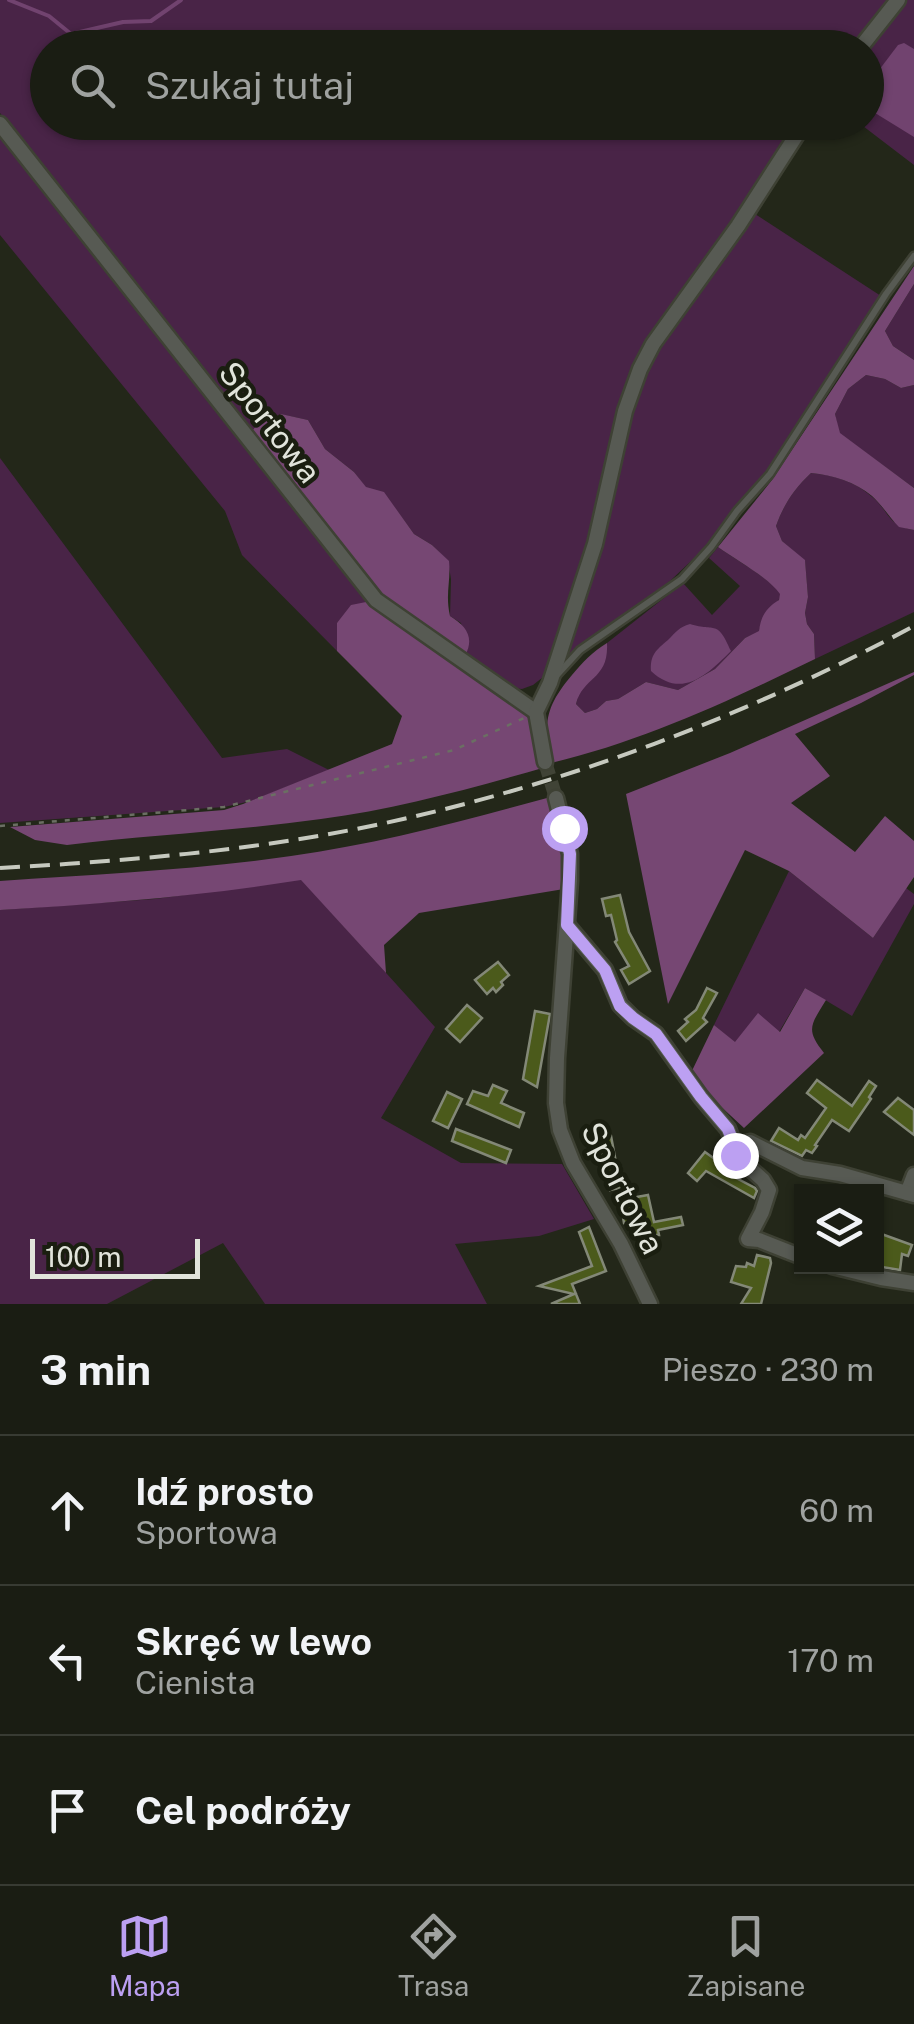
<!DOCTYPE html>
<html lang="pl">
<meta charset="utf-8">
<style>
:root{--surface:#1a1d13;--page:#272a21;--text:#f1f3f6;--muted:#9fa2a0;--line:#383b33;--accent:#bca0f2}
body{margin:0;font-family:"Public Sans",sans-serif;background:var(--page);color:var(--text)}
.controls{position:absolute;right:30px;bottom:30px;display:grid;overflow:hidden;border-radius:0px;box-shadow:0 2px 8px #0004}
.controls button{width:90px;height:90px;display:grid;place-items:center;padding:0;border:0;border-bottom:2px solid var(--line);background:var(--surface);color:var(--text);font:50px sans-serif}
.scale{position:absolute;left:30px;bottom:25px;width:170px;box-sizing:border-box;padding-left:10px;border:5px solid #e1e4db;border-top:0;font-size:28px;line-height:35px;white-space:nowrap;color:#e1e4db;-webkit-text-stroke:8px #1a1e10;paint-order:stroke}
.stop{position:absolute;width:30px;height:30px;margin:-22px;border:8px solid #bca0f2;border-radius:50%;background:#fff}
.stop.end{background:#bca0f2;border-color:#fff;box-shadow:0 2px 10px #0008}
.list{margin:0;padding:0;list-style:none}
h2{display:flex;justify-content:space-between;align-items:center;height:130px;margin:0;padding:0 40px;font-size:42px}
h2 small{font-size:32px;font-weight:400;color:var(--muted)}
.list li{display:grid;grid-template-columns:65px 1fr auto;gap:30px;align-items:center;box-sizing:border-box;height:150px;padding:0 40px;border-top:2px solid var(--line)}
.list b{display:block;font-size:38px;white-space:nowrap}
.list p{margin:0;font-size:32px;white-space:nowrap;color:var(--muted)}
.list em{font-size:32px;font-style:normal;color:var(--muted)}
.icon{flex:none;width:55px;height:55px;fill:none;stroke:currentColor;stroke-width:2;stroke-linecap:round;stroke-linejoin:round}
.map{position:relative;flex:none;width:914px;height:1304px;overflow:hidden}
.search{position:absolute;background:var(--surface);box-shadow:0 2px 8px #0004;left:30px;right:30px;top:30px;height:110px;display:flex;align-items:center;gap:25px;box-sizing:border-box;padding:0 35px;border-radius:55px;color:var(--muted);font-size:38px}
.sheet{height:580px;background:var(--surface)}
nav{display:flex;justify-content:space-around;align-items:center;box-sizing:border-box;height:140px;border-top:2px solid var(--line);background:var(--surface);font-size:28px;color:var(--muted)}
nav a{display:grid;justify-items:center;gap:5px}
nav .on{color:var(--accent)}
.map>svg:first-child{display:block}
.green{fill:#492447}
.forest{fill:#764773}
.water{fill:#71436f}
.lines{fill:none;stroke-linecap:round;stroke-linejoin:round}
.stream{stroke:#71436f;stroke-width:4}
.building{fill:#4b5a1b;stroke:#838877;stroke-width:2.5}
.street-tunnel{stroke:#404336;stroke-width:14;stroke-dasharray:14 7;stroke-linecap:butt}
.lane-casing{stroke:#3e4134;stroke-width:11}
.street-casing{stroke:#3e4134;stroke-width:19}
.path{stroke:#6b6f63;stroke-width:2.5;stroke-dasharray:5 8;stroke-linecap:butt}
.lane{stroke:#575a53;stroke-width:6}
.street{stroke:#575a53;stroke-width:14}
.rail{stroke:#c6c9bf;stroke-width:4;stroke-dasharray:20 10;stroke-linecap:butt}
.route{stroke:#bca0f2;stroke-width:12}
.labels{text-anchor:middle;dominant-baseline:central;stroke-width:9;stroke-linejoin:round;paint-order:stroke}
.street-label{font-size:32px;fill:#e1e4db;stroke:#1a1e10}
</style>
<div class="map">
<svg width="914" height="1304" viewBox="0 0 914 1304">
<rect width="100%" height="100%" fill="#232719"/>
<g class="green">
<path d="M0 0H893L855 47 48 48V122L803 123 641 357 590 547 552 670 533 685 522 689 511 688 465 656 468 648 461 623 450 616 451 579 448 561 432 545 414 534 384 493 366 488 354 472 325 449 308 420 280 414 269 421H260L252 431 0 113Z"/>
<path d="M904 0H914V165L859 123 866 122 867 48Z"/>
<path d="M0 130 376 600 337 623V651L242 555 225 511 0 235Z"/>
<path d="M755 214 881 296 768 471 723 522 708 545 670 581 567 658 595 566 634 403 651 361 681 315Z"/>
<path d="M914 284V360L893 346 885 331Z"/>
<path d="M866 375 885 379 901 388 914 385V488L839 433 835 414 848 389Z"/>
<path d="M0 458 222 758 287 749 329 770 251 801 224 807 0 823Z"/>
<path d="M811 473C833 475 854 481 871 496 890 511 886 525 914 530V612L815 659 814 634 807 624 805 613 808 597 805 561 782 541 776 526C784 504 794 489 811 473Z"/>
<path d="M718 547C736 560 769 578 781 594 777 610 762 612 759 632L745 638 715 669 678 690 646 682 618 699 606 701 597 709 585 713 576 704 580 689C595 679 608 663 607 643L683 583 712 615 740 586 709 558Z"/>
<path d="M789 871 873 938 906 888 914 894V904L852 1016 805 988 779 1032 735 1043 714 1025Z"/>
<path d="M301 879 435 1027 381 1118 461 1163 562 1164 594 1219 539 1236 455 1244 487 1304H265L223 1243 107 1304H0V910L155 899Z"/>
</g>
<g class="forest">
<path d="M914 266V284L885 331 893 346 914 360V385L901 388 885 379 866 375 848 389 835 414 840 433 914 488V530L899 527C890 518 882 505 872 496 855 482 833 475 811 473 794 489 784 504 776 526L782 541 805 560 808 597 805 613 807 624 814 634 815 659C729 701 644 741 551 763 543 724 545 707 572 675 583 662 592 652 607 643 609 680 583 676 576 704L585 713 597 709 606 701 618 699 646 682 678 690 715 669 745 638 759 631C761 616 766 608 779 600L780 594C769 578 736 560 718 547L772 480Z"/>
<path d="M281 414 308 420 325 449 354 472 366 487 384 492 414 534 432 545 449 561C451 582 445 594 450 616 466 626 475 637 465 656L387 601 278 468 252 431 260 421H269Z"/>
<path d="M376 600 536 712 546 767C473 788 397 809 321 819 236 831 151 835 67 845L35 840 10 827 224 810 243 804 392 744 402 716 337 651V623L351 605Z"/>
<path d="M914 672V675L861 703 795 734 830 776 791 803 855 852 885 816 914 841V877L873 938 789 871 745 850 668 1004 626 794 730 753Z"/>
<path d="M547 798 565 857 564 889 419 913 384 945 386 973 301 880C201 896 101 904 0 910V881C97 874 195 870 291 856 378 844 463 821 547 798Z"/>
<path d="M805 988 826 1000C811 1025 805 1029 824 1053L744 1128 689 1077 714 1025 735 1042 758 1013 780 1032Z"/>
</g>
<g class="water">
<path d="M904 43 914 49V137L867 108V86L898 45Z"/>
<path d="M690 624C716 632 717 619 731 651 708 674 682 700 651 671 650 655 656 650 668 640 676 632 679 627 690 624Z"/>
</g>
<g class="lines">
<path class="stream" d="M9 0 49 16 71 34 123 22 151 21 181 0"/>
</g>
<g class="building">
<path d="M620 895 629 932 650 971 629 984 621 970 629 966 615 942 617 940 611 915 606 916 602 899Z"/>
<path d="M498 962 509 975 501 982 503 985 496 992 493 988 487 994 475 980Z"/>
<path d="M707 988 717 993 703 1018 707 1022 686 1041 678 1031 688 1022 685 1019 696 1010Z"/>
<path d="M467 1005 482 1018 460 1042 446 1029Z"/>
<path d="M535 1011 550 1014 537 1087 523 1079Z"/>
<path d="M817 1080 852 1106 869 1081 876 1086 869 1097 871 1099 849 1131 832 1120 815 1145 817 1146 812 1153 806 1150 802 1156 771 1141 779 1128 798 1140 801 1135 805 1138 826 1108 807 1093Z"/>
<path d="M493 1085 507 1091 501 1103 524 1113 519 1127 467 1104 473 1091 488 1096Z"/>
<path d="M447 1092 462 1099 448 1128 433 1121Z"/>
<path d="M898 1098 914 1110V1135L884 1112Z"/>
<path d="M456 1129 511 1150 506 1163 452 1141Z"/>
<path d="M611 1136 617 1168 621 1167 624 1187 610 1190 603 1154 593 1156 590 1140Z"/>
<path d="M705 1152 723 1165 719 1169 755 1188 757 1191 754 1198 706 1171 697 1181 688 1173Z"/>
<path d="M648 1195 654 1222 681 1217 683 1225 658 1230 659 1235H654L655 1242 640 1244 636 1220 624 1223 620 1200Z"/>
<path d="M589 1227 606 1271 572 1284 580 1304H551L574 1294 539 1286 592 1266 579 1232Z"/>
<path d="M876 1232 912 1245 908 1256 902 1254 900 1270 876 1266Z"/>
<path d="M757 1255 770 1258 771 1263 761 1304H741L751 1288 731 1282 736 1266 746 1267 747 1263 754 1266Z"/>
</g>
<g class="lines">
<path class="street-tunnel" d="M545 762 556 798"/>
<g class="lane-casing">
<path id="lane" d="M557 675 580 650 682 579 711 547 737 511 770 474 886 294 914 256"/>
</g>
<g class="street-casing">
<g id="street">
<path d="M860 48 898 0"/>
<path d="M0 124 376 600 536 712"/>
<path d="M545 762 536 712 550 683 595 544 625 411 640 369 653 344 738 226 805 122"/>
<path d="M556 798 570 854V881L557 1058 556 1103 560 1130 573 1163 621 1244 650 1304"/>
<path d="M567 925 605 970 620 1005 633 1018 656 1034 701 1097 728 1129 735 1147"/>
<path d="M907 1193 914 1175"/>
<path d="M802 1257 759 1240 748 1239 762 1212 769 1190 763 1180 735 1155V1147L750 1142 802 1168 840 1174 914 1195"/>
<path d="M832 1266 881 1278 914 1283"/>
</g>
</g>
<path class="path" d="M0 826 224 807 454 750 524 718"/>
<use href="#lane" class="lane"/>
<use href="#street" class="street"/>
<path class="rail" d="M0 868C126 861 252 851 376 825 565 785 744 717 914 626"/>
</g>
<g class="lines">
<path class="route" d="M564 828 570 854 567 925 605 970 620 1006 633 1018 656 1034 701 1097 728 1129 735 1147V1155"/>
</g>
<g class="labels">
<g class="street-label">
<text transform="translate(270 422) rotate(52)">Sportowa</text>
<text transform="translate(623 1188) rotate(63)">Sportowa</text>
</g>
</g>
</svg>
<div class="controls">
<button><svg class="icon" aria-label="layers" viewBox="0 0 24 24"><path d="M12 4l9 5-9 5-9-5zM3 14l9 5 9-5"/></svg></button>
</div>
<div class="scale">100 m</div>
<div class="stop" style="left:564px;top:828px"></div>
<div class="stop end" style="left:735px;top:1155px"></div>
<div class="search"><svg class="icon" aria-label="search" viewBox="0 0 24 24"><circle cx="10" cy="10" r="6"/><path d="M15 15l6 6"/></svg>Szukaj tutaj</div>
</div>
<section class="sheet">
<h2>3 min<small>Pieszo · 230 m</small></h2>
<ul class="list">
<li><svg class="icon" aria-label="ahead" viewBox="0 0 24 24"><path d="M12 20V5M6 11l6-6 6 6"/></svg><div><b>Idź prosto</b><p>Sportowa</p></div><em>60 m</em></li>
<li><svg class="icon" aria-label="left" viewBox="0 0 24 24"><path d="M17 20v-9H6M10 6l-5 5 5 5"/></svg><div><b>Skręć w lewo</b><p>Cienista</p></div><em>170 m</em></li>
<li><svg class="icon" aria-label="arrive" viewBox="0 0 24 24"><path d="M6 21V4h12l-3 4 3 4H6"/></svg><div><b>Cel podróży</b></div></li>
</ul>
</section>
<nav>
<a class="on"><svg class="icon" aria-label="map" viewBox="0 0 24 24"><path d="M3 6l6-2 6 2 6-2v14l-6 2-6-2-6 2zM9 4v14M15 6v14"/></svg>Mapa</a>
<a><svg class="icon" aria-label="directions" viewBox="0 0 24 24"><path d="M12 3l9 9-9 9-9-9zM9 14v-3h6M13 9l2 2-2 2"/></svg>Trasa</a>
<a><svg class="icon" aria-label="saved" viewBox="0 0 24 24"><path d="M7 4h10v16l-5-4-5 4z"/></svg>Zapisane</a>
</nav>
